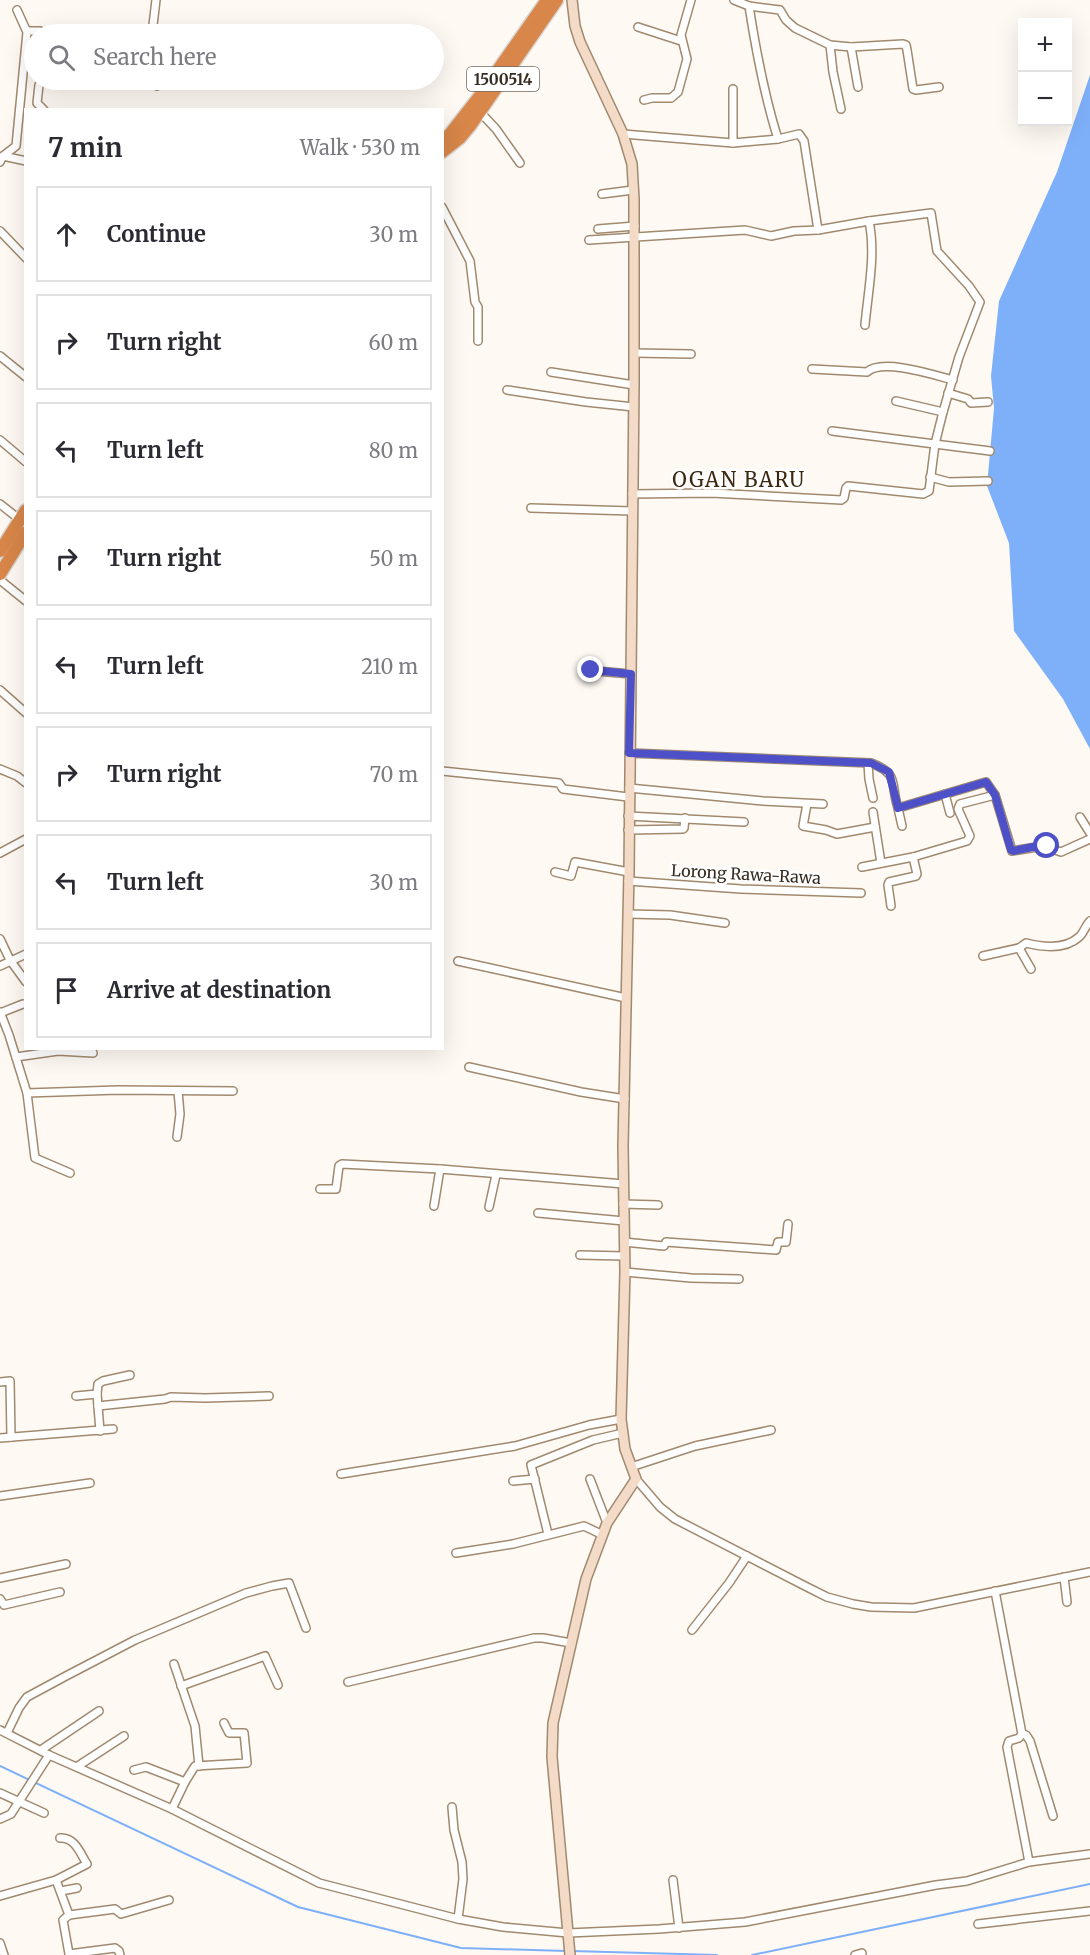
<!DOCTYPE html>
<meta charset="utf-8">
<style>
:root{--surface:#fff;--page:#f2f2f3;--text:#2b2b33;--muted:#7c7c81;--line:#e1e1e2}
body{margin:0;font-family:Merriweather,serif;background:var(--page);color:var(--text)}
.controls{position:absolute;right:18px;top:18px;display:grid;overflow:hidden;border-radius:0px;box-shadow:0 6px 24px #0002}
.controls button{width:54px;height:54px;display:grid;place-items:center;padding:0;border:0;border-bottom:2px solid var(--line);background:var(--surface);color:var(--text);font:30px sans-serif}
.stop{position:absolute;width:18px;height:18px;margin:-14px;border:4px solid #4d50c6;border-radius:50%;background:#fff}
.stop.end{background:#4d50c6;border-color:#fff;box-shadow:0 2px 6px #0008}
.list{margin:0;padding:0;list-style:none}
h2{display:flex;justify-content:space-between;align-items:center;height:78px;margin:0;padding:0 24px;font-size:26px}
h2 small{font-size:20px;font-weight:400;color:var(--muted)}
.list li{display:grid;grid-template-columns:39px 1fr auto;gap:18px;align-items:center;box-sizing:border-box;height:96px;margin:0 12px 12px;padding:0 12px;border:2px solid var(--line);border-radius:0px}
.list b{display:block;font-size:22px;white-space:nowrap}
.list em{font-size:20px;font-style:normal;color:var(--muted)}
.icon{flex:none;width:33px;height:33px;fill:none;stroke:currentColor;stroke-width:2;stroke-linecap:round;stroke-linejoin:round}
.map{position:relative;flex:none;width:1090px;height:1955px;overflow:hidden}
.search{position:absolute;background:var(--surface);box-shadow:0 6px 24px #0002;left:24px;top:24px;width:420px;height:66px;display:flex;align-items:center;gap:15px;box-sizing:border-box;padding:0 21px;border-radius:33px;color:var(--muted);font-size:22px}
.panel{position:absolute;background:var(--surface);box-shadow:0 6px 24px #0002;left:24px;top:108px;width:420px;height:942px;border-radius:0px}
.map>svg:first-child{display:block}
.water{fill:#7eb0fa}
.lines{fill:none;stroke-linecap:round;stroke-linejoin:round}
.stream{stroke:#7eb0fa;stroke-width:2}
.street-casing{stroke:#a1896e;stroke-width:10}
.secondary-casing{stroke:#a1896e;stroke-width:12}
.highway-casing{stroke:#d7d5d2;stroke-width:15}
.street{stroke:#fff;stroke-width:7}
.secondary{stroke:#f3dbc8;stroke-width:9}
.highway{stroke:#d88649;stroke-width:12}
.route{stroke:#4d50c6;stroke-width:8}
.labels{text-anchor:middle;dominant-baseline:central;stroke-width:5;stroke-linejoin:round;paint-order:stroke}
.shield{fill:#fff;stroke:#726b63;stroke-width:1.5}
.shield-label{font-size:15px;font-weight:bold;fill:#352b20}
.street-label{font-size:16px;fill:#352b20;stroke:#fff}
.quarter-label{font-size:20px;letter-spacing:1.5px;fill:#3c280f;stroke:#fff}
</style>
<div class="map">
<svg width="1090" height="1955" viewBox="0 0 1090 1955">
<rect width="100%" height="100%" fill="#fef9f3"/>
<path class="water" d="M1090 75V749L1063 699 1014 631 1009 543 987 486 994 408 991 376 999 301 1057 172Z"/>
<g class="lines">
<g class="stream">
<path d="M0 1766 298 1907 461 1948 566 1951"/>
<path d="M572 1951 717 1955"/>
<path d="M752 1955 1090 1884"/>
</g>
<g class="street-casing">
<g id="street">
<path d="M734 0 749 6 780 10 786 20 795 28 830 45 851 47 903 44 906 45 907 50 913 89 916 90 939 87"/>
<path d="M749 6C756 51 764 95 778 139"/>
<path d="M638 27 681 41"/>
<path d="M27 31H40"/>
<path d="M154 34 153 25 156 0"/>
<path d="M830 45 833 72 841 109"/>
<path d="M851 47 858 87"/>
<path d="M39 85 37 103 44 110"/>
<path d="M157 86 158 80"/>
<path d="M733 89V143"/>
<path d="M644 100 652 98H671L678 92 687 59 681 35 691 0"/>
<path d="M480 112 496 129 520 163"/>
<path d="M623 134 733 143 778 139 799 134 804 141 818 230"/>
<path d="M3 156 26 161"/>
<path d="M0 162 3 156 16 146 27 32 17 10"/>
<path d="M602 194 633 190"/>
<path d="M442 207 470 261 475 302 478 307V341"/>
<path d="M598 229 635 226"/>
<path d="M0 231 26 258"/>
<path d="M589 240 745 230 771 236 794 231 818 230 869 221C876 255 868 291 865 325"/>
<path d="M634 353 691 354"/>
<path d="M0 356 26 377"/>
<path d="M812 369 867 372C882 358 934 375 953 380"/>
<path d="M551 372 634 385"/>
<path d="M507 390 586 402 634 407"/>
<path d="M948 393 968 399 971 403 988 402"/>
<path d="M896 401 943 412"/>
<path d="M832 431 990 451"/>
<path d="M0 440 26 462"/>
<path d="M930 477 949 482 988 481"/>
<path d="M632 494 711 493 841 500 844 498 846 488 848 486 923 494 929 491 935 444 943 412 959 357 980 302 969 286 937 251 931 213 869 221"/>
<path d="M0 504 19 519"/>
<path d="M531 508 632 511"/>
<path d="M0 580 26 601"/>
<path d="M585 670 631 674"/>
<path d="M0 690 26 713"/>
<path d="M629 753 871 763C900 774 890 784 898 808L986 782 995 795 1012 851 1043 846 1061 852 1090 839"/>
<path d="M868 763 869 779 873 798"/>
<path d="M0 769 17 776 26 783"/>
<path d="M442 771 559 783 563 789 628 797"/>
<path d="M629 788 763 801 823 804"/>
<path d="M945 794 950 813"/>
<path d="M807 804 803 826 826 830 837 834 875 827"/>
<path d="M898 808 902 826"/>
<path d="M873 812 881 863"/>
<path d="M628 816 744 822"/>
<path d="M1080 817 1090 833"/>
<path d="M628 830 683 829 684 828 685 818"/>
<path d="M0 853 26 839"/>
<path d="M862 867 913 857 967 841 970 836 958 809 960 804 995 795"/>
<path d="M555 872 571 876 575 862 629 872"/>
<path d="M628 881 741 889 861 893"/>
<path d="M891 906 888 885 889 882 916 876 917 874 913 857"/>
<path d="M628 914 670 915 725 923"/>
<path d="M0 939 10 960 26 982"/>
<path d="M1019 948 1031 969"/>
<path d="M983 956 1019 948 1026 943C1042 947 1065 950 1079 937 1084 933 1085 926 1090 921"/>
<path d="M458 961 626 998"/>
<path d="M0 966 26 954"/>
<path d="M0 1012 9 1035 27 1093 118 1090 233 1091"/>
<path d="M0 1013 23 1004"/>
<path d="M16 1057 58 1051 93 1053"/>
<path d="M469 1067 581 1092 625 1099"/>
<path d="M27 1093 35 1158 70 1173"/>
<path d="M177 1137 180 1114 178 1091"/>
<path d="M320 1189H336L339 1166 342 1164 440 1169"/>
<path d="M623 1204 658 1205"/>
<path d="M434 1206 440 1169 624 1184"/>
<path d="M489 1207 496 1175"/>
<path d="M538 1213 624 1221"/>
<path d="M624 1242 664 1246 666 1242 776 1250 778 1242H786L788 1224"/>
<path d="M580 1255 624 1256"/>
<path d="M625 1272 691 1278 739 1279"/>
<path d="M0 1382 10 1381 11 1437"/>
<path d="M76 1396 97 1394"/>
<path d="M98 1406 165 1399 171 1397 205 1398 269 1396"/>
<path d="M100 1431 97 1394 98 1384 103 1381 130 1375"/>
<path d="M0 1438 113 1429"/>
<path d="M631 1467 695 1446 771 1430"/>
<path d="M341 1474 515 1446 589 1425 621 1419"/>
<path d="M590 1479 607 1523"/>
<path d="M636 1479 660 1507 675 1519 807 1587 827 1597 853 1604 871 1607 914 1608 1090 1572"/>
<path d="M513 1481 535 1479"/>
<path d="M0 1496 90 1483"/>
<path d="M548 1534 531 1465 593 1440 623 1433"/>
<path d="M456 1553 513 1544 584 1526 603 1535"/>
<path d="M1064 1577 1067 1602"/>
<path d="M0 1578 66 1564"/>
<path d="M995 1591 1022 1734 1019 1738 1009 1741 1007 1747 1029 1862 1090 1854"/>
<path d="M0 1599 4 1605 60 1592"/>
<path d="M692 1630 729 1583 747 1556"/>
<path d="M174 1664 195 1726 199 1766"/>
<path d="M348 1682 534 1638H543L571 1643"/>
<path d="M181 1686 265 1656 278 1685"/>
<path d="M0 1730 49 1755 172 1809 319 1883 458 1919 503 1927 568 1933 659 1929 745 1922 936 1885 967 1881 1029 1862"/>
<path d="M7 1733 19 1708 27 1697 66 1676 135 1640 246 1593 272 1586 289 1583 306 1628"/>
<path d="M1022 1734 1026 1735 1030 1741 1053 1816"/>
<path d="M41 1750 99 1711"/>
<path d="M78 1766 124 1736"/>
<path d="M134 1770 146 1767 185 1782 172 1809"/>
<path d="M185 1782 195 1766 247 1763 244 1733H229L224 1723"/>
<path d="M0 1793 44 1813"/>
<path d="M452 1807 454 1830 462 1862 463 1879 458 1919"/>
<path d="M0 1819 11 1814 49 1755"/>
<path d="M56 1880 69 1915 63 1920 69 1954 115 1948 119 1951 120 1955"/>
<path d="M673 1880 679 1928"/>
<path d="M61 1891 77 1888"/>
<path d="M0 1896 56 1880 87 1864C80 1853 75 1837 60 1838"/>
<path d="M69 1915 115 1909 121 1914 169 1900"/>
<path d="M978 1924 1090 1911"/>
<path d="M0 1943 4 1955"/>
<path d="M855 1955 862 1953"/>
</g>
</g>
<g class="secondary-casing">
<path id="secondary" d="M570 1955 552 1757 553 1723 586 1579 607 1523 636 1479 625 1449 621 1419 625 1272 623 1146 629 872 634 385V199L632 164 623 134 580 42 575 26 572 0"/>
</g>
<g class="highway-casing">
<g id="highway">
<path d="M442 140 450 134 479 97 547 0"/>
<path d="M442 152 460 138 470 126 557 0"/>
<path d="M0 551 26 510"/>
<path d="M0 574 26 532"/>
</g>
</g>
<use href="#street" class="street"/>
<use href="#secondary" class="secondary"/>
<use href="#highway" class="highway"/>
</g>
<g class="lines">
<path class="route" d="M591 670 631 674 629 753 871 763 889 772 898 808 986 782 995 795 1011 850 1013 851 1038 846H1047"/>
</g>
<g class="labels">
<rect class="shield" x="467" y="67" width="72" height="24" rx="4.5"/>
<g class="shield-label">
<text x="503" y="79">1500514</text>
</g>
<g class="street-label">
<text transform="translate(746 874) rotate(3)">Lorong Rawa-Rawa</text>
</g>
<g class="quarter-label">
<text x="739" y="479">OGAN BARU</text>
</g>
</g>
</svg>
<div class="controls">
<button>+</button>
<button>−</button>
</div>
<div class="stop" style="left:1047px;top:846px"></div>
<div class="stop end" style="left:591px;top:670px"></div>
<div class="search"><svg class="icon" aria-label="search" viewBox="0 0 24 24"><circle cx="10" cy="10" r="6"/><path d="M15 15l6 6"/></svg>Search here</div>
<section class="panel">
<h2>7 min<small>Walk · 530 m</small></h2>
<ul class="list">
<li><svg class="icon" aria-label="ahead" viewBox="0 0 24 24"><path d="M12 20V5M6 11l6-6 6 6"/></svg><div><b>Continue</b></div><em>30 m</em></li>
<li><svg class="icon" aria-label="right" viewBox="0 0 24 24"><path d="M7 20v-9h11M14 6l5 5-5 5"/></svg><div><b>Turn right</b></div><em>60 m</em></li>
<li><svg class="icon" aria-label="left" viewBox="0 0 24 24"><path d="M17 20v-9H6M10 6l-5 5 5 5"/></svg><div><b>Turn left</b></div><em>80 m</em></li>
<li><svg class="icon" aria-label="right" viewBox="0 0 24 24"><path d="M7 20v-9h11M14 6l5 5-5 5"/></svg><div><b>Turn right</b></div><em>50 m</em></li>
<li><svg class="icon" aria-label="left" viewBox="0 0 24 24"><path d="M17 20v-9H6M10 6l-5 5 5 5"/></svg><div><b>Turn left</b></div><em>210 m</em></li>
<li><svg class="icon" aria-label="right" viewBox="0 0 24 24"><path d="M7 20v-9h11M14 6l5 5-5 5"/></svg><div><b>Turn right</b></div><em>70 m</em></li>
<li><svg class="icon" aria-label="left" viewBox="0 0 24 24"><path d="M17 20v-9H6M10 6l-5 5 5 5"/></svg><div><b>Turn left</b></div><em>30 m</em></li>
<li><svg class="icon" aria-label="arrive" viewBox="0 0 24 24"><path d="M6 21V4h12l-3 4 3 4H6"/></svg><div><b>Arrive at destination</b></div></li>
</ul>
</section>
</div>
